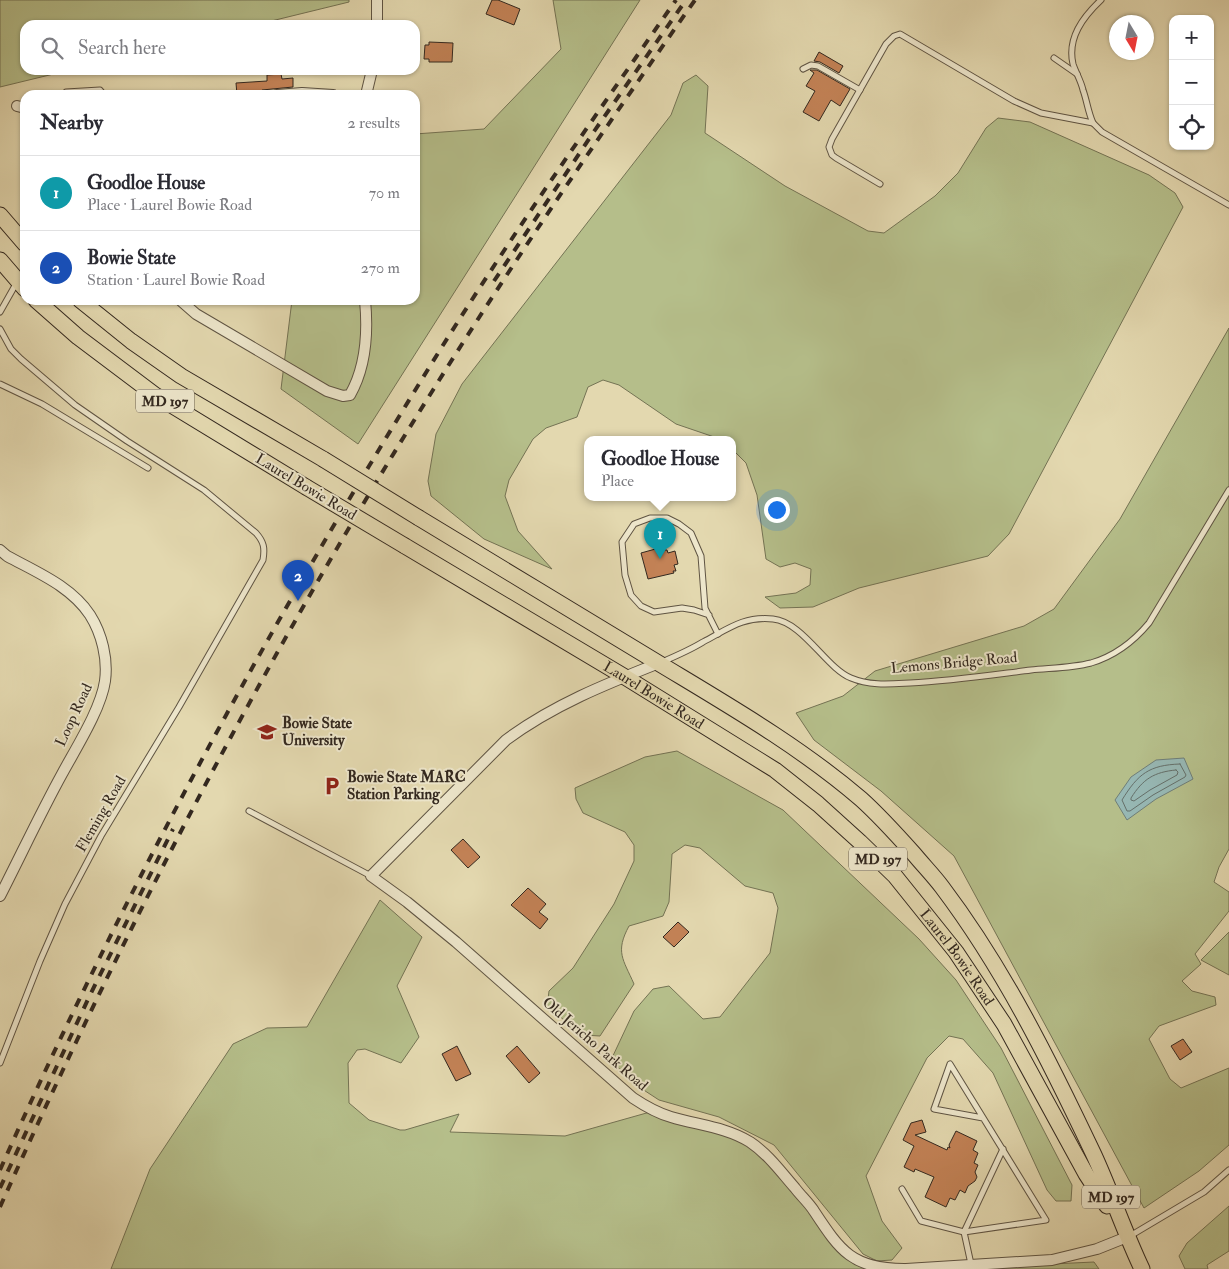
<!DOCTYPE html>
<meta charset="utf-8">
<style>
:root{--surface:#fff;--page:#f7f7f7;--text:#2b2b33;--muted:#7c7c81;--line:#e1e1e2;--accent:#1a73e8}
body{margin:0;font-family:"IM FELL Double Pica",serif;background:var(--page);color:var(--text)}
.controls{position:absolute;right:15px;top:15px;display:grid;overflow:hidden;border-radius:10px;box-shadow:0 1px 4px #0004}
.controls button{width:45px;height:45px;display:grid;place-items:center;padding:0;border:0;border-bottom:1px solid var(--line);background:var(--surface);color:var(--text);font:25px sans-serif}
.compass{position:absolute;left:1109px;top:15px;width:45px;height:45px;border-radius:50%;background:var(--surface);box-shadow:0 1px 4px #0004;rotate:170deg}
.you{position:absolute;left:776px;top:509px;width:18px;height:18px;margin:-12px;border:4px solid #fff;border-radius:50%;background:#1a73e8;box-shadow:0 0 0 8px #1a73e833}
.badge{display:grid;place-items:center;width:32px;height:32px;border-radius:50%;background:var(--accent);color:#fff;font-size:16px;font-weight:700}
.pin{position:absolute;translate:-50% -41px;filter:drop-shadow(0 1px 2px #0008)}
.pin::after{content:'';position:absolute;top:26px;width:18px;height:15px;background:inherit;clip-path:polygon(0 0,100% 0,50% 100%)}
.popup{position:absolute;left:584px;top:436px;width:152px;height:65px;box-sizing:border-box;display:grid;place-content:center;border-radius:10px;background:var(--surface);filter:drop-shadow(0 1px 4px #0005);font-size:16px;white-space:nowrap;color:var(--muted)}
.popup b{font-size:19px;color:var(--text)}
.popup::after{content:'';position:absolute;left:50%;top:100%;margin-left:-10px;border:10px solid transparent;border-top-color:var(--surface)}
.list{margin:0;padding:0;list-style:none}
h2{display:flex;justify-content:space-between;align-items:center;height:65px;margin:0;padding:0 20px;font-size:21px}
h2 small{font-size:16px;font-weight:400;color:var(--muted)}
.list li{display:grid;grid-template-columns:32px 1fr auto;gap:15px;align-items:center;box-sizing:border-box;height:75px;padding:0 20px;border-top:1px solid var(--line)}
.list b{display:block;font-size:19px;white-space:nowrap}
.list p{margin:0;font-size:16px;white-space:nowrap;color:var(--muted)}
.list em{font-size:16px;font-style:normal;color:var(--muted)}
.icon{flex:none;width:28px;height:28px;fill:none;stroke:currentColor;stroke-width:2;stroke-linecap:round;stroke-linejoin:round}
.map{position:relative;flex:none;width:1229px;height:1269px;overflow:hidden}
.search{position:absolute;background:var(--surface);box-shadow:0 1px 4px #0004;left:20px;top:20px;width:400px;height:55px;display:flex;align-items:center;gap:12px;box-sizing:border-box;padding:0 18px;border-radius:15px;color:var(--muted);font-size:19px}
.panel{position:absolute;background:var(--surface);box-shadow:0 1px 4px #0004;left:20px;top:90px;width:400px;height:215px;border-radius:15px}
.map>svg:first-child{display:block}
.green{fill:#b5be8a;stroke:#747354}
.water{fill:#97b8b4;stroke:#6f7e78}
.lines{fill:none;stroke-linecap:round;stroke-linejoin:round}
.shore{stroke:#65706a;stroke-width:1}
.building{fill:#c38256;stroke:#33281f}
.lane-casing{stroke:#5f5443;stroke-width:7}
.street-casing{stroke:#5f5443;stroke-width:12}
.primary-casing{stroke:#33281f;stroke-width:17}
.lane{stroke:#ede6cb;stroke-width:5}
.street{stroke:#ede6cb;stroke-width:10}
.primary{stroke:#e3d8af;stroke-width:15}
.rail{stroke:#33281f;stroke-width:4;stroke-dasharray:9 9;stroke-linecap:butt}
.primary-bridge-casing{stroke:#33281f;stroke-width:17;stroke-linecap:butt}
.primary-bridge{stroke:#e3d8af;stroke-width:15}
.labels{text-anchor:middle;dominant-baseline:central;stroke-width:4;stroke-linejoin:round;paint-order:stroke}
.shield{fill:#ede6cb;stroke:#6b6153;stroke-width:1}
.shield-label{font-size:14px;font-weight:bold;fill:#33281f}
.street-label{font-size:15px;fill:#33281f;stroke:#ede6cb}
.poi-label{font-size:15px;font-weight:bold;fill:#33281f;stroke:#ede6cb;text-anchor:start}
</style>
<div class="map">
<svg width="1229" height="1269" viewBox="0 0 1229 1269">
<rect width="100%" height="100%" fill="#e3d8af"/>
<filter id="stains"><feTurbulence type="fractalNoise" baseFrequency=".004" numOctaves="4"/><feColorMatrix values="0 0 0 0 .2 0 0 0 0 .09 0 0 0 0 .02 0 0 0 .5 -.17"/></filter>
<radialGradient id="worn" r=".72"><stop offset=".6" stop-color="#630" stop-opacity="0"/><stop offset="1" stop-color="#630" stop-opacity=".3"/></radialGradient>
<g class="green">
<path d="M0 0H349V2L255 25H25V70H70L0 87Z"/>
<path d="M553 0H640L358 444 281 389 292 300H415V134L484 129 561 49Z"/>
<path d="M696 75 708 86 705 133 785 186 868 231 884 233 935 196 958 173 986 128 998 118 1030 122 1149 175 1175 193 1183 207 1009 534 988 556 859 588 813 607 780 608 765 597 796 593 810 585 811 569 795 563 780 567 766 559 757 495 746 463 733 450 732 440H723L676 424 619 385 603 380 588 387 577 417 546 428 533 439 509 480 505 496 518 531 552 569 484 539 431 496 428 481 436 434 462 384 671 115 683 83Z"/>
<path d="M1229 328V849L1219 867 1214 882 1229 892V911L1195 954 1201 964 1182 981 1192 991 1215 997 1216 1005 1159 1026 1149 1039 1170 1079 1181 1088 1229 1068V1145L1199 1171 1144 1208 954 856 881 791 814 740 796 713 843 696 875 671 1024 626 1054 609 1120 519Z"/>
<path d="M677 751 783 810 919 939 956 980 1001 1048 1072 1185 1071 1201H1056L1047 1190 993 1073 963 1039 949 1036 927 1058 866 1176 882 1221 902 1248 892 1260 877 1261 863 1254 774 1145 719 1117 659 1100 633 1083 611 1060 634 1011 653 989 669 986 703 1019 720 1017 770 953 778 908 773 893 745 886 700 848 685 845 672 854 669 902 663 916 629 926C615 952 623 959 634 984L600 1036 584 1035 547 1007 549 991 573 968 614 904 634 861V845L625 832 583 813 576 799 575 788 645 757Z"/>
<path d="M380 900 422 937 397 986 419 1037 401 1063 365 1049 357 1050 348 1063 349 1103 369 1120 400 1130H405L459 1114 450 1132 565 1136 650 1112 725 1130 762 1150 840 1250 869 1269H111L150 1169 233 1044 267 1028 307 1027Z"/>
<path d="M1229 932V975L1201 960Z"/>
<path d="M1229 1206V1251L1207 1265 1208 1269H1185L1179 1256 1187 1243Z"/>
<path d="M1094 1262 1099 1269H952L966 1268Z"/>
</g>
<path class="water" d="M1184 758 1193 779 1156 799 1127 820 1115 800 1131 777 1156 760Z"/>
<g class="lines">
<g class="shore">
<path d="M1180 764 1186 775 1185 777 1153 795 1130 811H1127L1122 800C1138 774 1149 765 1180 764Z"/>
<path d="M1176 770 1178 772 1177 775 1150 790 1134 801 1131 800V798C1143 779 1154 772 1176 770Z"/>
</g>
</g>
<g class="building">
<path d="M492 0H498L520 9 514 25 486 14Z"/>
<path d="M429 42 453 43 452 62H429V59H424L425 45H429Z"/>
<path d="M819 52 843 66 839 73 820 62 814 61Z"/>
<path d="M810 70H817L850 89 840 106 831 100 819 121 803 112 815 91 806 86 814 73Z"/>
<path d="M281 74 282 79 293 78V87L262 90 263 95H237L236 83 267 81V75Z"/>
<path d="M659 548 660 551 665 550H667L668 553 675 551 678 564 674 565 676 571H673L674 573 648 579 641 553Z"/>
<path d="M463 839 480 857 468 868 451 850Z"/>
<path d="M528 888 546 904 539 912 548 919 540 929 511 905Z"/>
<path d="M678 922 689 932 674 947 663 937Z"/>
<path d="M1183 1039 1192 1052 1180 1060 1171 1046Z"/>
<path d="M457 1046 471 1074 456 1081 442 1054Z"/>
<path d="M517 1046 540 1073 529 1083 506 1056Z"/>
<path d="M922 1120 926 1132 915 1135 947 1150 948 1147 950 1148 949 1145 956 1131 977 1141 973 1150 978 1153 974 1163 978 1165 975 1172 977 1177 975 1181 968 1186 965 1193 960 1190 955 1200 950 1198 946 1207 925 1197 934 1177 915 1169 914 1172 904 1167 914 1146 903 1140 911 1123Z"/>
</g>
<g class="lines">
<g class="lane-casing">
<g id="lane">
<path d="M1054 58 1077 74"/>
<path d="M803 69 811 65 818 66 860 90"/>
<path d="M63 95 66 92 100 90 104 95"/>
<path d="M1093 123C1088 112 1087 101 1083 90 1081 81 1076 73 1073 64 1067 38 1083 17 1101 0"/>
<path d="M880 184 836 158 832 155 829 147 832 139 886 44 894 36 900 34 1014 101 1041 113 1093 123 1102 132 1229 205"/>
<path d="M0 312 17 282"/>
<path d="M0 329 11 349 21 359 75 405 127 441 204 490 256 533C264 542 265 548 263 560L179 707 101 836 65 904 40 961 0 1063"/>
<path d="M0 384 42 404 148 468"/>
<path d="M709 615 694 610 682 608 654 612 641 606 631 595 625 575 622 542 634 524 650 518H667L679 524 691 533 701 556 705 608 718 634"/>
<path d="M662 662C676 656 690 650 703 642 728 629 743 616 773 619 803 622 826 668 851 678 870 686 890 684 910 683 951 681 991 675 1031 670 1050 668 1072 668 1091 663 1115 656 1134 641 1149 623L1229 490"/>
<path d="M249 811 371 876"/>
<path d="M902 1189 921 1221 964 1232 1003 1149"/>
<path d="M1130 1236 1204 1192 1229 1170"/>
<path d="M971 1264 964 1232 1046 1220 950 1064 934 1109 983 1118"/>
</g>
</g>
<g class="street-casing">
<g id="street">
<path d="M377 0V25"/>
<path d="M277 95 302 93 333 95"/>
<path d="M366 95 372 70"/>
<path d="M17 106 25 108"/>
<path d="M180 300 196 314 327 391 343 396 350 395C366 367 368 331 365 300"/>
<path d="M0 550 7 556C36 572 71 586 90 615 102 634 108 659 105 681 101 709 76 748 62 774 40 814 21 855 0 896"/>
<path d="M659 663C606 684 553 705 506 740L371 876 407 902 456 942 633 1098C645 1106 657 1113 671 1117 697 1125 726 1127 750 1142 768 1154 781 1172 795 1188 801 1196 809 1203 814 1211 841 1252 852 1268 904 1269"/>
<path d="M906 1269 1052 1260 1097 1249 1127 1237"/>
</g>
</g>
<g class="primary-casing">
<g id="primary">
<path d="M0 215 25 244"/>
<path d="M0 260 25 289"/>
<path d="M36 300 78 337 155 395 306 487"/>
<path d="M80 300 131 341 181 376 323 459"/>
<path d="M419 518C498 566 576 613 655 661 726 704 798 745 861 799 880 816 897 835 914 854 923 865 933 875 942 887 1004 969 1050 1062 1094 1155 1111 1192 1124 1231 1142 1269"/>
<path id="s1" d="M405 546 625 677 775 770 818 804 860 842 895 876 956 952 1004 1024 1086 1174 1107 1206"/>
</g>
</g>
<use href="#lane" class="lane"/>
<use href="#street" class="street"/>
<use href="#primary" class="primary"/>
<g class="rail">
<path d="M494 281 595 130 686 0"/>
<path d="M0 1170C121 898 263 637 419 384 499 253 588 126 676 0"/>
<path d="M0 1188 90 995 173 829"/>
<path d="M0 1207C126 925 269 651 433 390 516 257 605 128 695 0"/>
</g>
<g class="primary-bridge-casing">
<g id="primary-bridge">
<path d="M323 459 419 518"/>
<path d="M306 487 405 546"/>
</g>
</g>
<use href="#primary-bridge" class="primary-bridge"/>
</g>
<defs>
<g id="university-bare" transform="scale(1.5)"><path d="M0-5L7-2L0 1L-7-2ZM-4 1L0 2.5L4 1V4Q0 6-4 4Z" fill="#8f2418" stroke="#ede6cb" stroke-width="2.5" paint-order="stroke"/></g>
<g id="parking-bare" transform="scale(1.5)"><path d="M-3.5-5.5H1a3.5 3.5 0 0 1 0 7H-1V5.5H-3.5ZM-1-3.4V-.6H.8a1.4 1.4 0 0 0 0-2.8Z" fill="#8f2418" stroke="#ede6cb" stroke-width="2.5" paint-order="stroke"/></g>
</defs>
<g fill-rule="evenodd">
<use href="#university-bare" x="267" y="732"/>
<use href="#parking-bare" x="332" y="786"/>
</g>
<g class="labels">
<g class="shield">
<rect x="136" y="389.5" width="58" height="23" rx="4"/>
<rect x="849" y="847.5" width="58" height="23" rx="4"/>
<rect x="1082" y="1185.5" width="58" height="23" rx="4"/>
</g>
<g class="shield-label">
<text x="165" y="401">MD 197</text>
<text x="878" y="859">MD 197</text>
<text x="1111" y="1197">MD 197</text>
</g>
<g class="street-label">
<text transform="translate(306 487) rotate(31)">Laurel Bowie Road</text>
<text transform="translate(954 663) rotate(-5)">Lemons Bridge Road</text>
<text stroke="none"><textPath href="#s1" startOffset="290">Laurel Bowie Road</textPath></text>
<text transform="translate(74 715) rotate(-65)">Loop Road</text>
<text transform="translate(101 814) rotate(-60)">Fleming Road</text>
<text stroke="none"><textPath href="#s1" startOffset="695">Laurel Bowie Road</textPath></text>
<text transform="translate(595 1044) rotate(41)">Old Jericho Park Road</text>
</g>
<g class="poi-label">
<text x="282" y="723">Bowie State<tspan x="282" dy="17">University</tspan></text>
<text x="347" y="777">Bowie State MARC<tspan x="347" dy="17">Station Parking</tspan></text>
</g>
</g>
<rect width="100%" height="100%" filter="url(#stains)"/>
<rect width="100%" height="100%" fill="url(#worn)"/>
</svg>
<div class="controls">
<button>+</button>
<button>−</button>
<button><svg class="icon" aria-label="locate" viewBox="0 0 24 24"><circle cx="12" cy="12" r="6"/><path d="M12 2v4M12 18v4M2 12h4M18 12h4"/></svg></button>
</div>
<svg class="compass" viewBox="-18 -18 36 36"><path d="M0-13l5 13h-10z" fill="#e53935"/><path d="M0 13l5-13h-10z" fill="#7c7c81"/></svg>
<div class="you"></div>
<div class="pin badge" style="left:660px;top:559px;background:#0f9aa8">1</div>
<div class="popup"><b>Goodloe House</b>Place</div>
<div class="pin badge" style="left:298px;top:601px;background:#1a4fb4">2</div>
<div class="search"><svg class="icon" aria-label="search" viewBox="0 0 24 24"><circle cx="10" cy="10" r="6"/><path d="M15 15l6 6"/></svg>Search here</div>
<section class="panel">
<h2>Nearby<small>2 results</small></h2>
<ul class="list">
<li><span class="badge" style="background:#0f9aa8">1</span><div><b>Goodloe House</b><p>Place · Laurel Bowie Road</p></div><em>70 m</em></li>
<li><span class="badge" style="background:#1a4fb4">2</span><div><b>Bowie State</b><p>Station · Laurel Bowie Road</p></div><em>270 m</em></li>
</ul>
</section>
</div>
